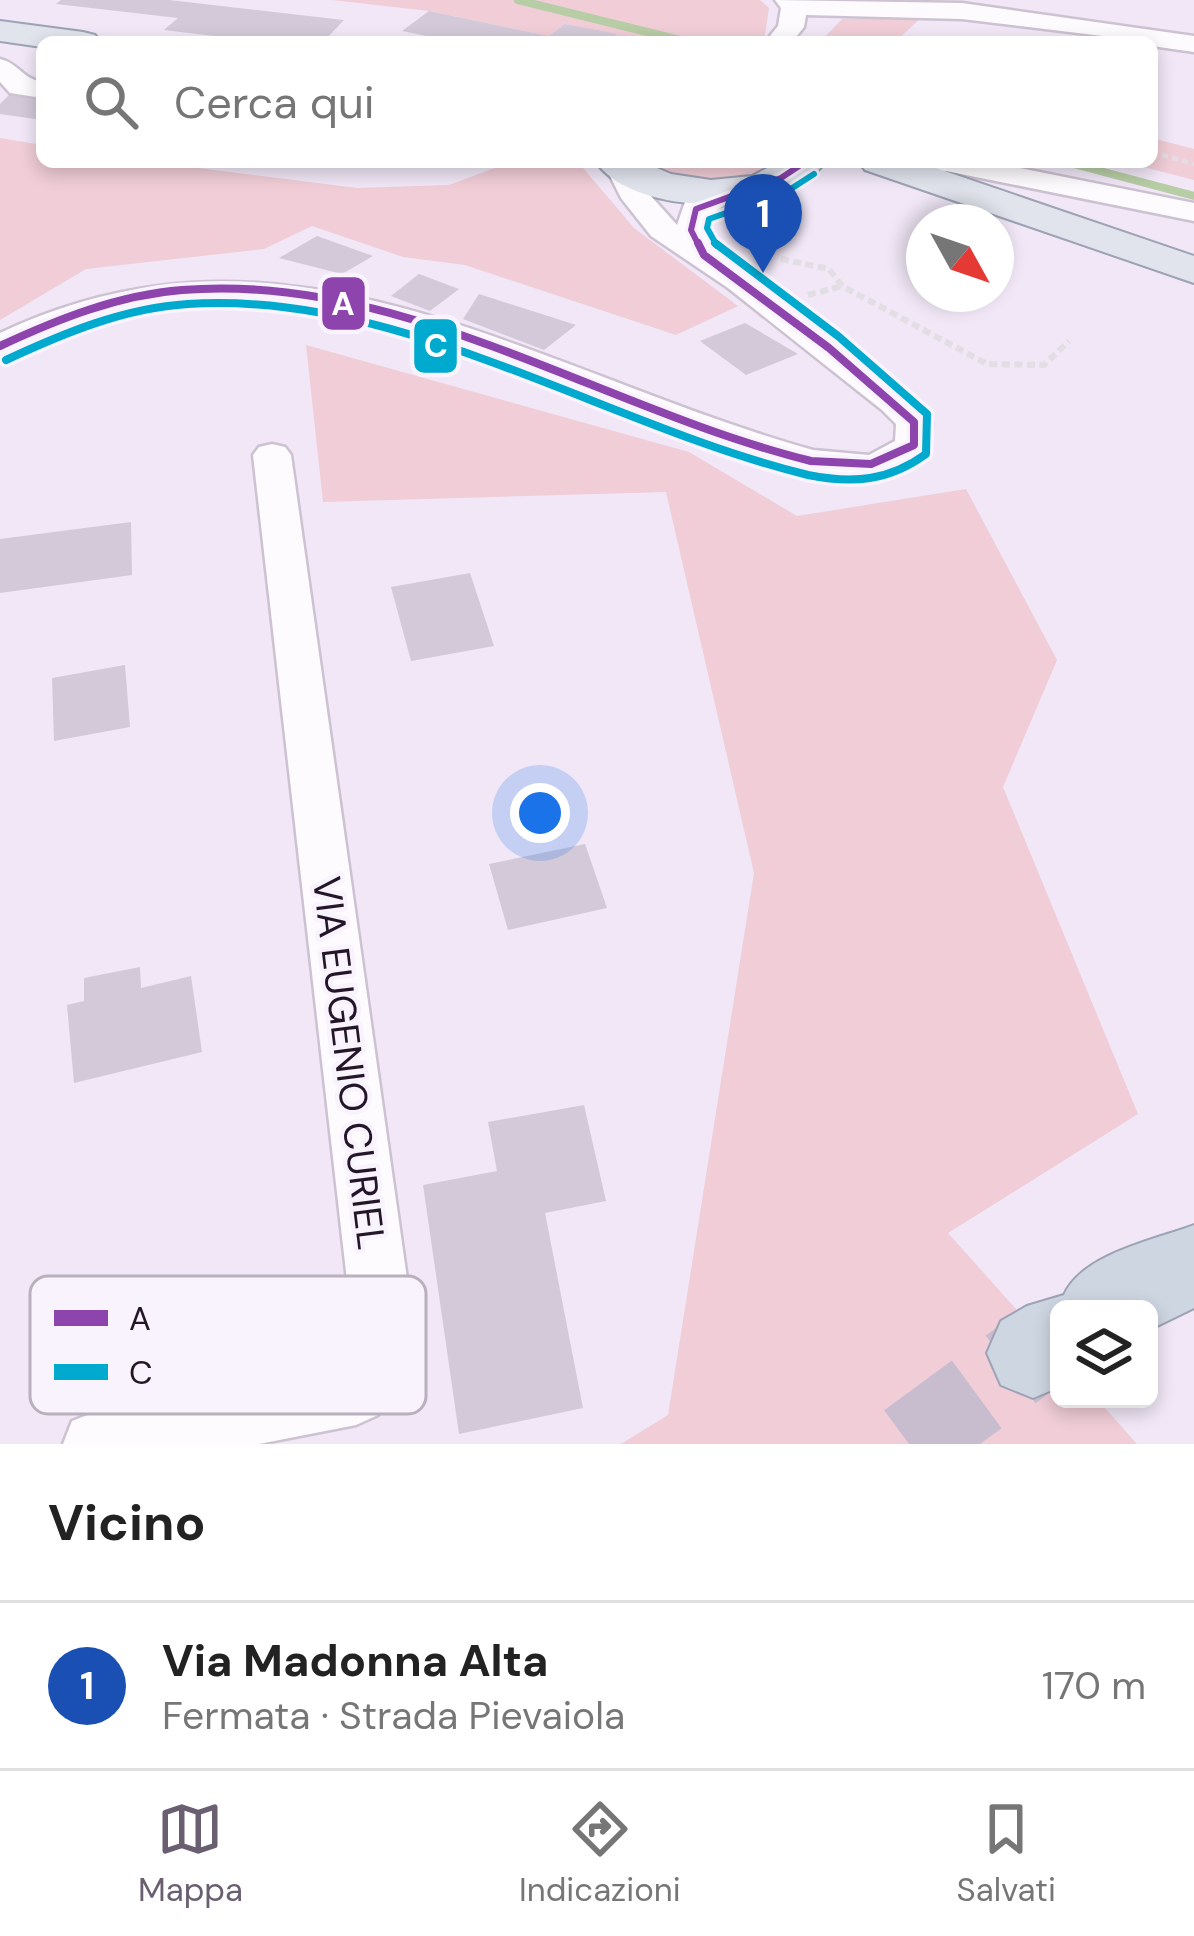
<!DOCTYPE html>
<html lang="it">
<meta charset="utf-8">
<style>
:root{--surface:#fff;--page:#f6f6f6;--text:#222;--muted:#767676;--line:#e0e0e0;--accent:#6a5f70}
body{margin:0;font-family:"DM Sans",sans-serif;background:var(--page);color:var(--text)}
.controls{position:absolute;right:36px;bottom:36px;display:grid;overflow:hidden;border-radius:18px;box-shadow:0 6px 18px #0003}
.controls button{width:108px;height:108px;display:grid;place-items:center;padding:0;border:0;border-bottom:3px solid var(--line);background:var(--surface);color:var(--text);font:60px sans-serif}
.compass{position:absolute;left:906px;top:204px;width:108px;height:108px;border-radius:50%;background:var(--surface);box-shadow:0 6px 18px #0003;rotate:130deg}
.you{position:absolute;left:540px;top:813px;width:42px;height:42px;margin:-30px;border:9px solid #fff;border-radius:50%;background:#1a73e8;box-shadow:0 0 0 18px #1a73e833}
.badge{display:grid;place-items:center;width:78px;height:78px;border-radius:50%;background:var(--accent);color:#fff;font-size:39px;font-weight:700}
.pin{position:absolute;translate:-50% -99px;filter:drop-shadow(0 3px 6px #0008)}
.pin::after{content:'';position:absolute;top:63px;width:42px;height:36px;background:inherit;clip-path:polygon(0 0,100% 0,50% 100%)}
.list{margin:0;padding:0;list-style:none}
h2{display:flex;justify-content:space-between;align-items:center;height:156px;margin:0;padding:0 48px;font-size:51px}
h2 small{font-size:39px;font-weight:400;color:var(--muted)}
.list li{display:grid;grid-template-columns:78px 1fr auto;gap:36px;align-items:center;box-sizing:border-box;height:168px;padding:0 48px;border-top:3px solid var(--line)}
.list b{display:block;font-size:45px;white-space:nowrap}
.list p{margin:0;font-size:39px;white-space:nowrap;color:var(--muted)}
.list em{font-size:39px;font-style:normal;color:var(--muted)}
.icon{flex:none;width:66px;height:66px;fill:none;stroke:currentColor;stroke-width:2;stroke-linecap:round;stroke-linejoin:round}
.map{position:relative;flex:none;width:1194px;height:1444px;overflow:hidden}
.search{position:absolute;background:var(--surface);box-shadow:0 6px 18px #0003;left:36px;right:36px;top:36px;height:132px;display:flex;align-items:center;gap:30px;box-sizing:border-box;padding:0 42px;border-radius:18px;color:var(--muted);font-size:45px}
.sheet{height:324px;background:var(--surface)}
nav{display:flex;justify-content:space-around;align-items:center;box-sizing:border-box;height:168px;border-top:3px solid var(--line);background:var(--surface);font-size:33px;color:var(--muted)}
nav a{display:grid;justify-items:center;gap:6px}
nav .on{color:var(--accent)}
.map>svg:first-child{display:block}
.green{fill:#f0cdd7}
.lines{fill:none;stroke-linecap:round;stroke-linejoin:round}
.stream{stroke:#b7cda5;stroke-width:8}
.building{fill:#d3c9d9}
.highway-tunnel{stroke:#c8bdce;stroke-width:84;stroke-dasharray:84 42;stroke-linecap:butt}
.minor-casing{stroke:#ccc2d2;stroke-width:5}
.major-casing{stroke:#9da2b4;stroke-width:4}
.highway-casing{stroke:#9da2b4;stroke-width:4}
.path-far1{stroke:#e2dee3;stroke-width:4.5;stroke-dasharray:6 4.5;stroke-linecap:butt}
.path{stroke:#e2dee3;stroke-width:6;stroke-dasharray:8 4.5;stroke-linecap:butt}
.minor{fill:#fdfbfe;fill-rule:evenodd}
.major{fill:#e1e4ed;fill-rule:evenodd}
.highway{fill:#ced6e2;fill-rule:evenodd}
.bus-1-far1-casing{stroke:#f9f3fd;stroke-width:12}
.bus-1-casing{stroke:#f9f3fd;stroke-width:15}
.bus-2-far1-casing{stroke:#f9f3fd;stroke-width:12}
.bus-2-casing{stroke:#f9f3fd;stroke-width:15}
.bus-1-far1{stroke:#8e44ad;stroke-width:6}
.bus-1{stroke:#8e44ad;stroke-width:8}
.bus-2-far1{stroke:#00a9ce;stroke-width:6}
.bus-2{stroke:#00a9ce;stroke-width:8}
.labels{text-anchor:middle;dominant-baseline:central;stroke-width:9;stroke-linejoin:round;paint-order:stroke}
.street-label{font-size:39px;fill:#221628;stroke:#f9f3fd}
.key{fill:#f9f3fd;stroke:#b8b1bd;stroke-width:3}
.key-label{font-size:33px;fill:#221628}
.line-badge{stroke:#f9f3fd;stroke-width:4.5}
.badge-label{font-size:33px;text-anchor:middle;font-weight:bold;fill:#fff}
</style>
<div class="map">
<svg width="1194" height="1444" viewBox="0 0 1194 1444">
<rect width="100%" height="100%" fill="#f1e7f7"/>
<g class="green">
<path d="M332 0H760L769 8 764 42H643L565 24 549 36 429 11Z"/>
<path d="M922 17 895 42H820L842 19Z"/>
<path d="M0 138 42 145V162H150L357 188 449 185 511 162H578L634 228 738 306 676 335 465 265 403 257 312 226 264 249 86 269 0 320Z"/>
<path d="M1152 138 1194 149V180L1124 162H1152Z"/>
<path d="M641 162H775C736 188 682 180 641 162Z"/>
<path d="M306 345 689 452 797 516 966 489 1057 660 1003 787 1138 1114 948 1233 1059 1357V1399H1097L1137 1444H621L668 1415 754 873 666 492 323 502Z"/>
</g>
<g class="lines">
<g class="stream">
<path d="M518 0 688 42"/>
<path d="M1066 162 1194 196"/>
</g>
</g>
<g class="building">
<path d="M61 0H169L344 20 323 42H265L164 30 178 18 56 4Z"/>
<path d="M429 11 549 36 565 24 617 34 608 42H456L402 31Z"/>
<path d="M10 94 42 98V120L0 114V104Z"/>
<path d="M317 236 373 256 342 274 279 258Z"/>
<path d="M419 274 459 289 430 311 391 296Z"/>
<path d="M479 294 576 325 544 350 463 319Z"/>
<path d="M745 323 798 354 746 375 700 341Z"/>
<path d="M131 522 132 575 0 593V539Z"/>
<path d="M470 573 494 646 411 661 391 587Z"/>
<path d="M125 665 130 727 54 741 52 678Z"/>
<path d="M585 844 607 908 508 930 489 864Z"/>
<path d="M140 967 141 988 191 976 202 1052 74 1083 67 1005 84 1001V978Z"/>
<path d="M584 1105 606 1201 545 1213 583 1408 459 1434 423 1185 497 1171 488 1122Z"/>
</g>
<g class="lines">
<path class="highway-tunnel" d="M909 1444 1033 1353"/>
<g class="minor-casing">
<g id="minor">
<path d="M775 0 962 3 1194 36V52L1152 46V42L962 19 806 15 804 27 792 42H765L778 26 781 8Z"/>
<path d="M0 59C18 63 23 79 42 82V98L10 93 0 82Z"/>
<path d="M608 162H632L650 195 677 225 685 202 727 183H749L753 189 710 214 707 230 719 252 908 394 932 422C933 485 855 482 809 472L673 429 449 347 308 305 226 298 150 304 88 320 0 356V333C291 195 535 372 813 450L869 455 895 441 896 424 882 410 728 288 651 236 621 198 605 166Z"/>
<path d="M881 162H990L1194 203V221L946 171 882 173 877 167Z"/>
<path d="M272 444 285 447 291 455 419 1364 410 1386 378 1415 356 1425 259 1444H63L72 1421 95 1412 341 1364 355 1351 253 455 259 447Z"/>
</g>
</g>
<g class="major-casing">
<g id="major">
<path d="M0 21 83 32 95 35 100 42H42V47L0 41Z"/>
<path d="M596 162H643L671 174 711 180 752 176 779 162H825C786 218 635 218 596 162Z"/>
<path d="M859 162H918L1194 256V283L865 170Z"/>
</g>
</g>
<g class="highway-casing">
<path id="highway" d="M1194 1225V1308L1149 1330V1309H1059V1387L1033 1398 1001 1385 987 1353 1001 1321 1027 1306 1064 1295C1082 1254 1154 1240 1194 1225Z"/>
</g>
<path class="path-far1" d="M1152 152 1194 164"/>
<g class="path">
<path d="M781 259 829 269 842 286 987 364 1044 365 1069 341"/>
<path d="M808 295 842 286"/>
</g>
<use href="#minor" class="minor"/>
<use href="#major" class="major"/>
<use href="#highway" class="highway"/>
<g class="bus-1-far1-casing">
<path id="bus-1-far1" d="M699 246 691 230 696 209 781 178 805 162"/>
</g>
<g class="bus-1-casing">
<path id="bus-1" d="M0 346C58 319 118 295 182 290 403 272 603 410 811 461L871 464 914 445V422L829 348 704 255 698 243"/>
</g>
<g class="bus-2-far1-casing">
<path id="bus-2-far1" d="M717 246 707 228 709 219 786 192 814 174"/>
</g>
<g class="bus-2-casing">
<path id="bus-2" d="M6 360C64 333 124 308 188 304 401 290 606 426 808 475 853 484 889 481 926 454L927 414 838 336 715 243"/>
</g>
<use href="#bus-1-far1" class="bus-1-far1"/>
<use href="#bus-1" class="bus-1"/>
<use href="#bus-2-far1" class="bus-2-far1"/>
<use href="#bus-2" class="bus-2"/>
</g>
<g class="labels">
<g class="street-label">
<text transform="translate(349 1063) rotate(83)">VIA EUGENIO CURIEL</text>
</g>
</g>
<rect x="30" y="1276" width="396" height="138" rx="18" class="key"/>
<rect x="54" y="1310" width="54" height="16" fill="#8e44ad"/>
<rect x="54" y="1364" width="54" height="16" fill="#00a9ce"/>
<g class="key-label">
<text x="129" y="1330">A</text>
<text x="129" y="1384">C</text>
</g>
<g class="line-badge">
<rect x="320" y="275" width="47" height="57" rx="12" fill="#8e44ad"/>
<rect x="412" y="317" width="47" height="58" rx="12" fill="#00a9ce"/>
</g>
<g class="badge-label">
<text x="343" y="315">A</text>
<text x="436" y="357">C</text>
</g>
</svg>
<div class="controls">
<button><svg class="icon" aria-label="layers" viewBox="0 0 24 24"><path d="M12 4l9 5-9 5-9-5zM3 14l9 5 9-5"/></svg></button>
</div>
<svg class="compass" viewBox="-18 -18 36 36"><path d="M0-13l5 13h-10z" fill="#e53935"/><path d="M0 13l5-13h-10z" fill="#767676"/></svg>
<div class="you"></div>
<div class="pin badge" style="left:763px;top:273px;background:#1a4fb4">1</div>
<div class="search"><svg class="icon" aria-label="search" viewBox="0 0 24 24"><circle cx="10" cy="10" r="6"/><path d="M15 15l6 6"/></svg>Cerca qui</div>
</div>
<section class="sheet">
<h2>Vicino<small></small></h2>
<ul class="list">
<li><span class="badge" style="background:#1a4fb4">1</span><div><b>Via Madonna Alta</b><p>Fermata · Strada Pievaiola</p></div><em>170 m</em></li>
</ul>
</section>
<nav>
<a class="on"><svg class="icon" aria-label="map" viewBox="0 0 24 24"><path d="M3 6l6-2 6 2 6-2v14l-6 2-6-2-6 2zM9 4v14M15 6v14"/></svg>Mappa</a>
<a><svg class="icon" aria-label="directions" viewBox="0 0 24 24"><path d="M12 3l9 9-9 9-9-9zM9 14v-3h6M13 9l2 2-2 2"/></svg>Indicazioni</a>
<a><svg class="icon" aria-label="saved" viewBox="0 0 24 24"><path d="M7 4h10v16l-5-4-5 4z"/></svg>Salvati</a>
</nav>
